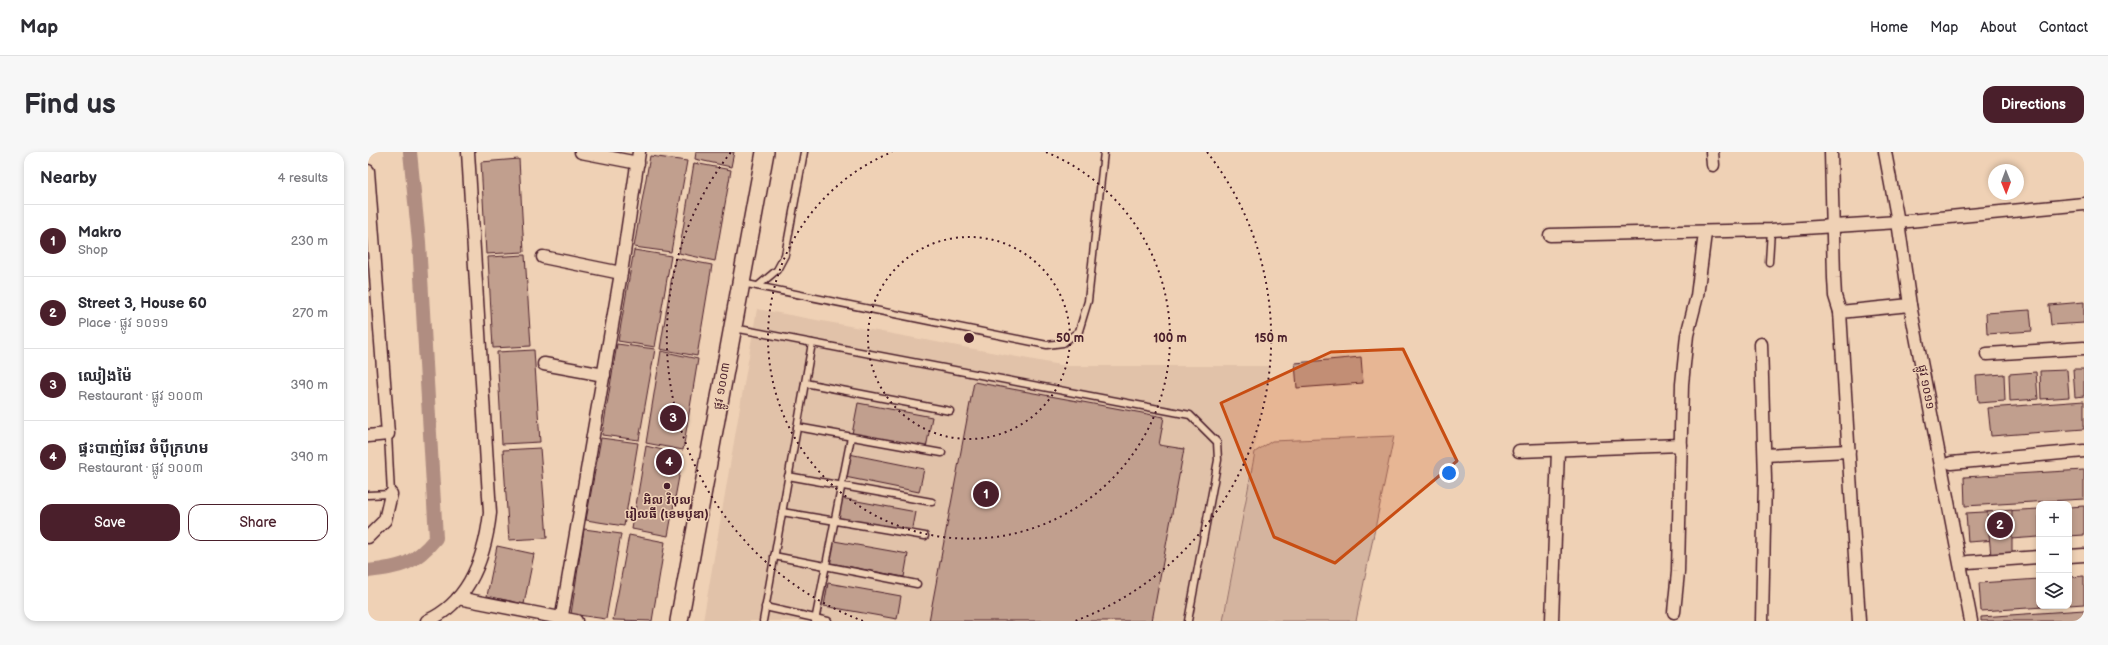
<!DOCTYPE html>
<meta charset="utf-8">
<style>
:root{--surface:#fff;--page:#f7f7f7;--text:#2b2b33;--muted:#7c7c81;--line:#e1e1e2;--accent:#4a1f2b}
body{margin:0;font-family:"Balsamiq Sans","Noto Sans Khmer",sans-serif;background:var(--page);color:var(--text)}
.controls{position:absolute;right:12px;bottom:12px;display:grid;overflow:hidden;border-radius:8px;box-shadow:0 2px 6px #0003}
.controls button{width:36px;height:36px;display:grid;place-items:center;padding:0;border:0;border-bottom:1px solid var(--line);background:var(--surface);color:var(--text);font:20px sans-serif}
.compass{position:absolute;left:1620px;top:12px;width:36px;height:36px;border-radius:50%;background:var(--surface);box-shadow:0 2px 6px #0003;rotate:179deg}
.you{position:absolute;left:1081px;top:321px;width:14px;height:14px;margin:-10px;border:3px solid #fff;border-radius:50%;background:#1a73e8;box-shadow:0 0 0 6px #1a73e833}
.badge{display:grid;place-items:center;width:26px;height:26px;border-radius:50%;background:var(--accent);color:#fff;font-size:13px;font-weight:700}
.pin{position:absolute;translate:-50% -50%;border:2px solid #fff;box-shadow:0 1px 4px #0006}
.list{margin:0;padding:0;list-style:none}
h2{display:flex;justify-content:space-between;align-items:center;height:52px;margin:0;padding:0 16px;font-size:17px}
h2 small{font-size:13px;font-weight:400;color:var(--muted)}
.list li{display:grid;grid-template-columns:26px 1fr auto;gap:12px;align-items:center;box-sizing:border-box;height:72px;padding:0 16px;border-top:1px solid var(--line)}
.list b{display:block;font-size:15px;white-space:nowrap}
.list p{margin:0;font-size:13px;white-space:nowrap;color:var(--muted)}
.list em{font-size:13px;font-style:normal;color:var(--muted)}
.actions{display:flex;gap:8px;padding:12px 16px}
.actions a{flex:1;padding:9px 0;border:1px solid var(--accent);border-radius:12px;text-align:center;font-size:14px;color:var(--accent)}
.actions .main{background:var(--accent);color:#fff}
.icon{flex:none;width:22px;height:22px;fill:none;stroke:currentColor;stroke-width:2;stroke-linecap:round;stroke-linejoin:round}
.map{position:relative;flex:none;width:1716px;height:469px;overflow:hidden;border-radius:12px}
header{display:flex;align-items:center;gap:24px;box-sizing:border-box;height:56px;padding:0 20px;background:var(--surface);border-bottom:1px solid var(--line)}
header strong{font-size:19px}
nav{display:flex;gap:22px;margin-inline-start:auto;font-size:14px}
.intro{display:flex;align-items:center;justify-content:space-between;box-sizing:border-box;height:96px;padding:0 24px}
h1{margin:0;font-size:28px}
.button{padding:10px 18px;border-radius:12px;background:var(--accent);color:#fff;font-size:14px;font-weight:700}
main{display:flex;gap:24px;padding:0 24px}
aside{flex:1;background:var(--surface);border-radius:12px;box-shadow:0 2px 6px #0003}
.map>svg:first-child{display:block}
.built{fill:#e1c2a9}
.green{fill:#d4b49f;stroke:#8f6a65}
.lines{fill:none;stroke-linecap:round;stroke-linejoin:round}
.canal{stroke:#b08d81;stroke-width:14}
.building{fill:#c19f8e;stroke:#4a1f2b}
.service-casing{stroke:#4a1f2b;stroke-width:9}
.minor-casing{stroke:#4a1f2b;stroke-width:15}
.secondary-casing{stroke:#4a1f2b;stroke-width:20}
.service{stroke:#efd1b5;stroke-width:6}
.minor{stroke:#efd1b5;stroke-width:12}
.secondary{stroke:#efd1b5;stroke-width:17}
.marked{fill:#c84d12;fill-opacity:0.2;stroke:#c84d12;stroke-width:3;stroke-linejoin:round}
.ring{fill:none;stroke:#4a1f2b;stroke-width:2;stroke-dasharray:2 4}
.poi-dot{fill:#4a1f2b;stroke:#efd1b5;stroke-width:1.5}
.labels{text-anchor:middle;dominant-baseline:central;stroke-width:3;stroke-linejoin:round;paint-order:stroke}
.street-label{font-size:12px;fill:#4a1f2b;stroke:#efd1b5}
.poi-label{font-size:12px;font-weight:bold;fill:#4a1f2b;stroke:#efd1b5}
.centre{fill:#4a1f2b;stroke:#efd1b5;stroke-width:2}
.ring-label{font-size:12px;text-anchor:middle;font-weight:bold;fill:#4a1f2b;stroke:#efd1b5;stroke-width:3;stroke-linejoin:round;paint-order:stroke}
</style>
<header>
<strong>Map</strong>
<nav><a>Home</a><a>Map</a><a>About</a><a>Contact</a></nav>
</header>
<div class="intro"><h1>Find us</h1><a class="button">Directions</a></div>
<main>
<aside>
<h2>Nearby<small>4 results</small></h2>
<ul class="list">
<li><span class="badge">1</span><div><b>Makro</b><p>Shop</p></div><em>230 m</em></li>
<li><span class="badge">2</span><div><b>Street 3, House 60</b><p>Place · ផ្លូវ ១០១១</p></div><em>270 m</em></li>
<li><span class="badge">3</span><div><b>ឈៀងម៉ៃ</b><p>Restaurant · ផ្លូវ ១០០៣</p></div><em>390 m</em></li>
<li><span class="badge">4</span><div><b>ផ្ទះបាញ់ឆែវ ចំប៉ីក្រហម</b><p>Restaurant · ផ្លូវ ១០០៣</p></div><em>390 m</em></li>
</ul>
<div class="actions"><a class="main">Save</a><a>Share</a></div>
</aside>
<div class="map">
<svg width="1716" height="469" viewBox="0 0 1716 469">
<rect width="100%" height="100%" fill="#efd1b5"/>
<filter id="ink" filterUnits="userSpaceOnUse"><feTurbulence type="fractalNoise" baseFrequency=".025" numOctaves="2"/><feDisplacementMap in="SourceGraphic" scale="8" xChannelSelector="R" yChannelSelector="G"/><feConvolveMatrix kernelMatrix="1 2 1 2 8 2 1 2 1" color-interpolation-filters="sRGB"/></filter>
<g filter="url(#ink)">
<path class="built" d="M389 157 698 214H902L854 469H335Z"/>
<path class="green" d="M1026 284 988 469H855L887 300 904 289Z"/>
<g class="lines">
<path class="canal" d="M0 419C33 415 46 413 68 386L51 90 42 0"/>
</g>
<g class="building">
<path d="M328 0H366L363 15 327 7Z"/>
<path d="M282 4 319 9 303 100 266 95Z"/>
<path d="M151 7 156 100 118 102 113 10Z"/>
<path d="M326 11 363 18 347 109 311 101Z"/>
<path d="M266 98 303 104 287 195 250 189Z"/>
<path d="M157 103 163 194 125 196 120 105Z"/>
<path d="M307 106 344 113 329 204 292 197Z"/>
<path d="M1716 150V171L1683 173 1681 153Z"/>
<path d="M1662 158 1664 179 1619 182 1618 161Z"/>
<path d="M249 192 287 197 271 288 234 283Z"/>
<path d="M166 198 172 290 134 292 129 200Z"/>
<path d="M293 199 330 207 315 298 278 291Z"/>
<path d="M993 205 995 231 929 236 927 211Z"/>
<path d="M1705 217H1716V244L1707 245Z"/>
<path d="M1699 218 1701 245 1673 247 1672 219Z"/>
<path d="M1668 220 1670 247 1642 249 1641 222Z"/>
<path d="M1636 222 1637 249 1610 251 1608 224Z"/>
<path d="M606 230 796 265 791 293 816 297 784 469H561Z"/>
<path d="M1716 249V277L1623 284 1620 256Z"/>
<path d="M490 251 564 265 558 296 484 282Z"/>
<path d="M233 286 270 291 256 374 218 368Z"/>
<path d="M278 294 315 303 300 384 264 377Z"/>
<path d="M172 296 179 386 141 388 135 298Z"/>
<path d="M481 302 556 317 551 340 477 325Z"/>
<path d="M1716 318V347L1597 354 1596 325Z"/>
<path d="M473 346 548 360 544 381 470 367Z"/>
<path d="M1716 354V383L1701 384V355Z"/>
<path d="M1671 357V385L1600 390 1598 361Z"/>
<path d="M1644 358V401L1623 404 1619 360Z"/>
<path d="M216 377 253 382 238 467 203 462Z"/>
<path d="M261 383 297 390 284 469 245 468Z"/>
<path d="M466 389 540 402 536 425 462 411Z"/>
<path d="M129 394 166 402 156 452 119 444Z"/>
<path d="M1716 424V452L1701 453V425Z"/>
<path d="M1671 427V454H1692L1613 459 1611 431Z"/>
<path d="M460 431 533 444 529 467 456 454Z"/>
<path d="M1716 458V469H1613V465Z"/>
</g>
<g class="lines">
<g class="service-casing">
<g id="service">
<path d="M1401 110 1403 78"/>
<path d="M374 131 679 193 695 191 711 179 720 149 736 0"/>
<path d="M390 134 409 118 417 103 436 0"/>
<path d="M366 176 822 263 849 290 850 308 820 469"/>
<path d="M437 231 582 259"/>
<path d="M429 275 574 301"/>
<path d="M420 324 564 350"/>
<path d="M0 343 23 342 20 282"/>
<path d="M414 360 557 384"/>
<path d="M406 404 549 432"/>
<path d="M397 455 460 469"/>
<path d="M395 469 444 191"/>
<path d="M447 469 483 285"/>
</g>
</g>
<g class="minor-casing">
<g id="minor">
<path d="M213 0 270 11"/>
<path d="M1344 0 1345 13"/>
<path d="M1463 0 1466 126 1467 144 1472 160"/>
<path d="M1517 0 1530 70 1542 153 1603 469"/>
<path d="M0 19 20 282 0 284"/>
<path d="M1182 83 1403 78 1530 70 1716 52"/>
<path d="M175 105 253 121"/>
<path d="M1393 192 1397 327 1394 469"/>
<path d="M1619 202 1716 196"/>
<path d="M176 212 236 223"/>
<path d="M1151 299 1313 293"/>
<path d="M1397 303 1481 299"/>
<path d="M1583 311 1716 299"/>
<path d="M0 385 17 368 23 342"/>
<path d="M1701 404 1716 403"/>
<path d="M1600 410 1671 405"/>
<path d="M90 446 208 469"/>
<path d="M1306 460 1310 420 1314 232 1319 183 1329 144 1337 81"/>
<path d="M59 469C102 450 117 405 122 361L100 0"/>
<path d="M193 469 253 121 271 0"/>
<path d="M1184 469 1190 298"/>
<path d="M1491 469 1472 160 1542 153"/>
</g>
</g>
<g class="secondary-casing">
<path id="secondary" d="M311 469 397 0"/>
</g>
<use href="#service" class="service"/>
<use href="#minor" class="minor"/>
<use href="#secondary" class="secondary"/>
</g>
</g>
<path class="marked" d="M1035 197 1089 309 967 411 906 385 853 251 963 200Z"/>
<g class="ring">
<circle cx="601" cy="186" r="101"/>
<path d="M678 0A201 201 0 1 1 524 0"/>
<path d="M495 469A302 302 0 0 1 363 0M839 0A302 302 0 0 1 707 469"/>
</g>
<circle class="poi-dot" cx="299" cy="334" r="4"/>
<g class="labels">
<g class="street-label">
<text transform="translate(354 234) rotate(-80)">ផ្លូវ ១០០៣</text>
<text transform="translate(1558 235) rotate(79)">ផ្លូវ ១០១១</text>
</g>
<g class="poi-label">
<text x="299" y="348">អិល វិបុល<tspan x="299" dy="14">រៀលធី (ខេមបូឌា)</tspan></text>
</g>
</g>
<circle cx="601" cy="186" r="6" class="centre"/>
<g class="ring-label">
<text x="702" y="190">50 m</text>
<text x="802" y="190">100 m</text>
<text x="903" y="190">150 m</text>
</g>
</svg>
<div class="controls">
<button>+</button>
<button>−</button>
<button><svg class="icon" aria-label="layers" viewBox="0 0 24 24"><path d="M12 4l9 5-9 5-9-5zM3 14l9 5 9-5"/></svg></button>
</div>
<svg class="compass" viewBox="-18 -18 36 36"><path d="M0-13l5 13h-10z" fill="#e53935"/><path d="M0 13l5-13h-10z" fill="#7c7c81"/></svg>
<div class="you"></div>
<div class="pin badge" style="left:618px;top:342px">1</div>
<div class="pin badge" style="left:1632px;top:373px">2</div>
<div class="pin badge" style="left:305px;top:266px">3</div>
<div class="pin badge" style="left:301px;top:310px">4</div>
</div>
</main>
